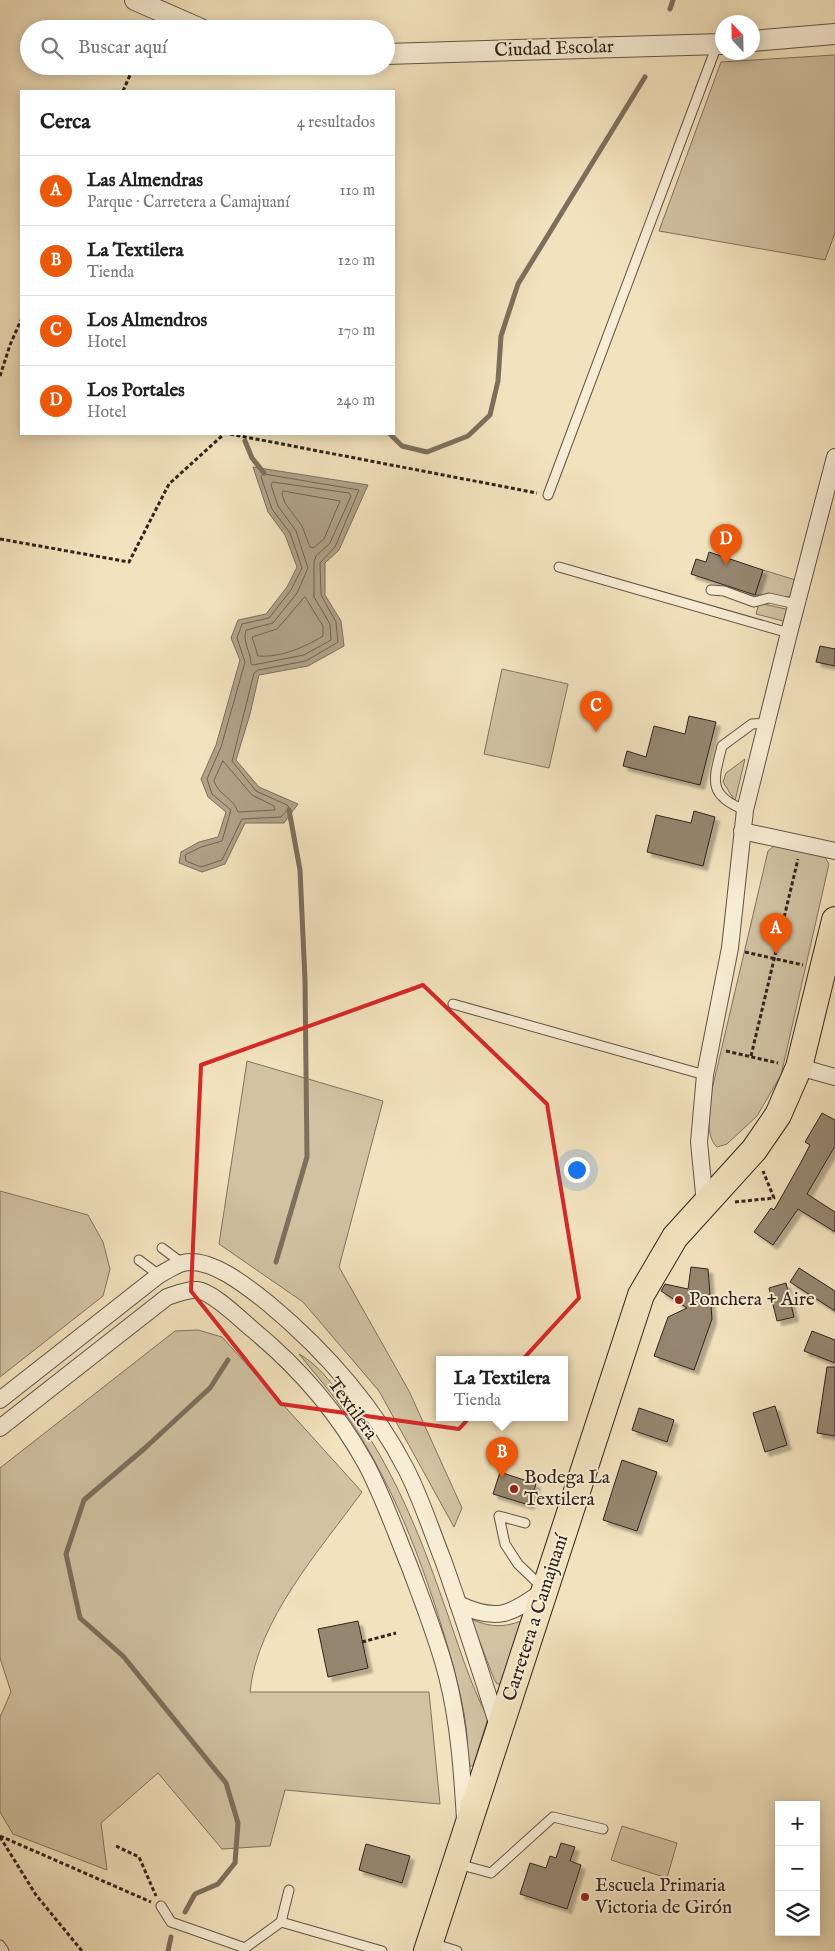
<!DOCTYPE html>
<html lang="es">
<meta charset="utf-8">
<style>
:root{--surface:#fff;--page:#f2f2f2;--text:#222;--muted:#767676;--line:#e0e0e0;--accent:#ea580c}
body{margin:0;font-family:"IM FELL English",serif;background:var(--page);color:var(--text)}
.controls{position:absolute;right:15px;bottom:15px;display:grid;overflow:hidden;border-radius:0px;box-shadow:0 2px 12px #0003}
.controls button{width:45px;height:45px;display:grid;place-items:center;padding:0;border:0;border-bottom:1px solid var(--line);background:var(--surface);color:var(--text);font:25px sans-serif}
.compass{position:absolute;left:715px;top:15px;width:45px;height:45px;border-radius:50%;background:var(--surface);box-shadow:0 2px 12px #0003;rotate:338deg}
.you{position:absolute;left:576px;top:1169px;width:18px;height:18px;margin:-12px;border:4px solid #fff;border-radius:50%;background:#1a73e8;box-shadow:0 0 0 8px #1a73e833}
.badge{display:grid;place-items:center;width:32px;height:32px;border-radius:50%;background:var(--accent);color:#fff;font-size:16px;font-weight:700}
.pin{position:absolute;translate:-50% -41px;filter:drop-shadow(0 1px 2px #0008)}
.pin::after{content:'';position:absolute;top:26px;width:18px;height:15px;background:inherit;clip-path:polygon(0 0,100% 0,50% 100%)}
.popup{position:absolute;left:436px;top:1356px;width:132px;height:65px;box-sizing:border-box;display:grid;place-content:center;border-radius:0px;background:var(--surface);filter:drop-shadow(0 1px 4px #0005);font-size:16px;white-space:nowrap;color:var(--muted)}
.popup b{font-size:19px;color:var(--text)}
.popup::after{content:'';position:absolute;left:50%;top:100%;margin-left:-10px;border:10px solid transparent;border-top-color:var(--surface)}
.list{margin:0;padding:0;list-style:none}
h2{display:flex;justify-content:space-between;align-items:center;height:65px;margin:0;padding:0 20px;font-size:21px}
h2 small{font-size:16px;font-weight:400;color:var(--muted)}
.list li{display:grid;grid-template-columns:32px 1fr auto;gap:15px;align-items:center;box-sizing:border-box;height:70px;padding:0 20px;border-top:1px solid var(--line)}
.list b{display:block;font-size:19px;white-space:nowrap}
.list p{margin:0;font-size:16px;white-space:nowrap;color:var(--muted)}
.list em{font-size:16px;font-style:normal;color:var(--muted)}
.icon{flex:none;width:28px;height:28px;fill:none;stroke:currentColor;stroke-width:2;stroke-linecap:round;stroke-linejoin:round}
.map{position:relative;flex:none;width:835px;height:1951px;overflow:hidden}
.search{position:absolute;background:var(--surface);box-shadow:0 2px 12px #0003;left:20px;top:20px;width:375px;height:55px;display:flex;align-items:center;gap:12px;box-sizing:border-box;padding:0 18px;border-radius:28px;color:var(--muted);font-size:19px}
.panel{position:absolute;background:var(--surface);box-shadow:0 2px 12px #0003;left:20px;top:90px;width:375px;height:345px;border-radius:0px}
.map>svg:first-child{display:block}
.green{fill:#d1c2a2;stroke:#817260}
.water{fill:#b0a187;stroke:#7d6f5d}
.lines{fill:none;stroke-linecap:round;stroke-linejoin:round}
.shore{stroke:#706252;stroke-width:1}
.stream{stroke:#7d6f5d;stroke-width:5}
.building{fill:#958670;stroke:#31231d;filter:url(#shadow)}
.service-casing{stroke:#615345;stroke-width:11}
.minor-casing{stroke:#615345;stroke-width:18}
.tertiary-casing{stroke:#615345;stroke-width:22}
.primary-casing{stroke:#31231d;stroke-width:28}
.path{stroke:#31231d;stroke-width:3;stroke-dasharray:4 2.5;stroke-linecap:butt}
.service{stroke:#f7ecd4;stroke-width:9}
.minor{stroke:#f7ecd4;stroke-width:16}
.tertiary{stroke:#f7ecd4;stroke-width:20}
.primary{stroke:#f2e2bd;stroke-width:26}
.marked{fill:none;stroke:#d62828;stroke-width:4;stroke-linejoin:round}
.poi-dot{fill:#8f2418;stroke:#f7ecd4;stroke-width:2}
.labels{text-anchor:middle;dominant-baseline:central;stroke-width:4;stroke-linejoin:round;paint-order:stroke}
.street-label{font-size:19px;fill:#31231d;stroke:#f7ecd4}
.poi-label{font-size:19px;fill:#31231d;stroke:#f7ecd4;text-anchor:start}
</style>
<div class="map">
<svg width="835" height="1951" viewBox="0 0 835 1951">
<defs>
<filter id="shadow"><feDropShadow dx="4.5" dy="4.5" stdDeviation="1" flood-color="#0004"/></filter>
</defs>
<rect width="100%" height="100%" fill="#f2e2bd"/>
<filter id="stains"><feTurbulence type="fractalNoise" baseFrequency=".004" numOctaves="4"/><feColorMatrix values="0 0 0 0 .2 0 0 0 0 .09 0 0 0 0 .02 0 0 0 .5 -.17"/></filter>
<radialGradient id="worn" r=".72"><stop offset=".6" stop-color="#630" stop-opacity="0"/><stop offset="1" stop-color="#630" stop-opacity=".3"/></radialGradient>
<g class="green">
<path d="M835 55V233L825 260 659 231 721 62Z"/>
<path d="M763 570 799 581 793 597 755 595Z"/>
<path d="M759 603 790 610 787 622 756 614Z"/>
<path d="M502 669 568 684 549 768 484 754Z"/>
<path d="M745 759 735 801 723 782 726 773Z"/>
<path d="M774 846 825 857 829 864 781 1075 757 1116 727 1144 717 1147C705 1136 710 1113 710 1098L768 851Z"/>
<path d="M247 1061 383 1101 339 1267 409 1391 462 1508 454 1527 379 1391 303 1302 219 1244Z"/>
<path d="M0 1191 88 1215 103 1242 110 1269 103 1296 0 1377Z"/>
<path d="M198 1330 222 1337 362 1492C320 1550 257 1620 250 1692H429L440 1804 285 1790 270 1846 222 1849 158 1773 101 1823 107 1870 13 1834 0 1812V1717L11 1692 0 1658V1468L175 1331Z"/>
<path d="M299 1354C319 1365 333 1385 346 1403 392 1465 419 1532 444 1604 458 1643 469 1682 488 1718L473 1766H470C466 1757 468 1746 467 1736 465 1712 459 1689 453 1665 428 1577 398 1491 346 1414 332 1393 315 1374 299 1354Z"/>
<path d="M471 1619C489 1627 503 1628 521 1621L501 1684H497L494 1679Z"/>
<path d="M622 1826 677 1843 667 1878 611 1860Z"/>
</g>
<path class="water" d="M253 467 368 485 339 550 325 563V595L341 621 344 646 308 666 259 675 250 714 236 760 259 787 298 804 284 823H245L225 864 202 872 179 863 181 852 199 842 218 837 226 812 208 797 201 779 216 745 240 660 231 638 238 620 266 614 287 587 297 567 285 535 268 512Z"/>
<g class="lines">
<g class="shore">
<path d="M264 474 359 490 335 547 320 563 321 595 336 622 338 642 306 661 258 670 254 673 232 761 256 791 287 805 289 808 281 817 242 819 222 860 201 867 186 861 185 855 201 847 222 841 231 810 212 794 207 779 221 747 245 662 237 638 242 624 269 618 291 590 302 568 290 533 272 509 261 477Z"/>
<path d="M273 482 349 493 351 496 330 543 316 556 314 562V597L330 624 331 640 304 655 253 665 251 664C251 651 242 643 246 630L273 623 297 593 308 568 296 531 278 506 271 485Z"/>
<path d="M283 491 340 501 324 539 313 548 310 547 302 526 285 503 282 494Z"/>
<path d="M305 597 323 626V636C305 647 280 658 258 656L252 637 277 629Z"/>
<path d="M223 761 252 795 274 806 275 810 238 812C233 797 219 796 214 781Z"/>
</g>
<g class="stream">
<path d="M670 9 673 0"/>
<path d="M390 434 402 446 427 452 468 436 490 415 498 381 501 336 518 284 645 77"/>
<path d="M245 441 252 458 264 473"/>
<path d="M276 1262 307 1157 305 980 300 870 289 810"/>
<path d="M185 1912 195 1894 218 1884 235 1863 238 1823 226 1783 123 1656 80 1618 66 1554 84 1500 145 1448 210 1388 228 1360"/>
<path d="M168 1951 171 1937"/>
</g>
</g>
<g class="building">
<path d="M709 552 763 570 755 595 691 574 696 559 706 562Z"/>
<path d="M820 646 835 649V666L816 662Z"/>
<path d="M689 716 716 722 700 785 623 766 627 751 646 757 654 726 685 734Z"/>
<path d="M694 811 715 817 703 866 647 852 656 815 691 823Z"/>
<path d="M822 1113 835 1120V1146L807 1194 835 1212V1232L798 1209 773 1245 754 1232 771 1208 774 1210 800 1164 810 1145 805 1142Z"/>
<path d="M691 1267 708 1269 712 1319 694 1370 654 1356 668 1317 687 1308 661 1291 665 1284 688 1289Z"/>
<path d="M799 1268 835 1291V1311L790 1282Z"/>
<path d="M786 1283 794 1317 777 1321 769 1288Z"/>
<path d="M812 1331 835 1340V1363L804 1351Z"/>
<path d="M827 1367H835V1436L817 1433Z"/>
<path d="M775 1406 787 1445 765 1452 753 1413Z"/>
<path d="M639 1408 674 1420 667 1442 632 1430Z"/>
<path d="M622 1460 657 1472 637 1531 603 1520Z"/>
<path d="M500 1472 536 1484 529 1505 493 1494Z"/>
<path d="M358 1621 368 1668 328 1677 318 1629Z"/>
<path d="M561 1843 575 1847 570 1861 581 1865 567 1909 520 1894 530 1863 546 1868 550 1856 556 1858Z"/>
<path d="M366 1844 410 1856 402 1883 359 1870Z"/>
</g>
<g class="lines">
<g class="service-casing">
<g id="service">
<path d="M548 495 717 45"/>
<path d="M559 567 789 633"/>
<path d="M711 590 724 591 754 602 769 598 796 604"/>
<path d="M745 810C706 795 714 779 722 746L752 724 766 723"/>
<path d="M453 1004 705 1075"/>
<path d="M162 1248 182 1263"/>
<path d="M139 1260 159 1275"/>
<path d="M525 1523 499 1516 505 1544 518 1564 543 1588"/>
<path d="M458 1864 491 1873 553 1817 603 1829"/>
<path d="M161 1906 171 1922 245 1948 281 1922 289 1890"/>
<path d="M281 1922 382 1951"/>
<path d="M432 1943 457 1951"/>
<path d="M0 1945 4 1951"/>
</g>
</g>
<g class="minor-casing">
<g id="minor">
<path d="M742 831 835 851"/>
<path d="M799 1067 835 1077"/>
<path d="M705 1204 699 1142 705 1075 730 948 745 810 789 633 835 457"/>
<path d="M0 1400 159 1275C167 1271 175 1265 183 1263 210 1256 249 1288 269 1304 324 1350 373 1405 406 1469 421 1498 431 1530 443 1560 463 1616 481 1673 499 1729"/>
<path d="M0 1428 167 1297C176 1294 187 1289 197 1290 213 1292 239 1318 252 1329 297 1366 338 1413 366 1464 383 1496 395 1531 409 1565 422 1600 438 1640 447 1676 459 1723 462 1771 465 1819"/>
<path d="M458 1604C496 1622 511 1615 543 1591"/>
</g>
</g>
<g class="tertiary-casing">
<g id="tertiary">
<path d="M135 0 201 29"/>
<path d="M752 41 835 34"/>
<path d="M386 54 722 44"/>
</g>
</g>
<g class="primary-casing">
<path id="primary" d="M427 1951 641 1295 675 1237 754 1150 778 1115 799 1067 835 920"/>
</g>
<g class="path">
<path d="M123 91 134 66"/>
<path d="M0 376 10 345 21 320"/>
<path d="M230 434 537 493"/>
<path d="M0 539 129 562 169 484 224 434"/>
<path d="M745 952 803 965"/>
<path d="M726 1051 778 1063"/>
<path d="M751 1056 798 859"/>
<path d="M735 1202 774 1198 763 1171"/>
<path d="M362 1642 396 1633"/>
<path d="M0 1836 151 1902"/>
<path d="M0 1837 36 1895 82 1951"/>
<path d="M116 1846 139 1857 156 1896"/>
</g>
<use href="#service" class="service"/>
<use href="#minor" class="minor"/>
<use href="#tertiary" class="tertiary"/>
<use href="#primary" class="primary"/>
</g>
<path class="marked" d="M423 985 547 1104 579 1298 459 1429 281 1404 191 1291 201 1065Z"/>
<g class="poi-dot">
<circle cx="679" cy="1300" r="5"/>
<circle cx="514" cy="1489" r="5"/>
<circle cx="585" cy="1897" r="5"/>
</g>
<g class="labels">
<g class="street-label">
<text transform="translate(554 49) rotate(-2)">Ciudad Escolar</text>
<text transform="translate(352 1409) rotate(54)">Textilera</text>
<text transform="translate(536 1618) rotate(-72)">Carretera a Camajuaní</text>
</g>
<g class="poi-label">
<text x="689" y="1300">Ponchera + Aire</text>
<text x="524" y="1478">Bodega La<tspan x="524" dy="22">Textilera</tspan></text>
<text x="595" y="1886">Escuela Primaria<tspan x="595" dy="22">Victoria de Girón</tspan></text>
</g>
</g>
<rect width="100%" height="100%" filter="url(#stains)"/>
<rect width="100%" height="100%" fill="url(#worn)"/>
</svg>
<div class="controls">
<button>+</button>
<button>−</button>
<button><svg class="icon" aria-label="layers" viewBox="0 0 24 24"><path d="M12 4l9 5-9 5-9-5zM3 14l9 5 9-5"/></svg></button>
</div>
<svg class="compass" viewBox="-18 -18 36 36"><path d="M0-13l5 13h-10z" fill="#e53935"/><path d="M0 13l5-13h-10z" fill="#767676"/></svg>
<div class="you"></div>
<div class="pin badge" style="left:776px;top:954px">A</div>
<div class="pin badge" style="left:502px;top:1478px">B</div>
<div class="popup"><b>La Textilera</b>Tienda</div>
<div class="pin badge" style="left:596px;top:732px">C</div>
<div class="pin badge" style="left:726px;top:565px">D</div>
<div class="search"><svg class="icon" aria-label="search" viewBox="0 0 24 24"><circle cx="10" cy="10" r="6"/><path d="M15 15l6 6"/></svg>Buscar aquí</div>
<section class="panel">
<h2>Cerca<small>4 resultados</small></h2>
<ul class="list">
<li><span class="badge">A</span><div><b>Las Almendras</b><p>Parque · Carretera a Camajuaní</p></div><em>110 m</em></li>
<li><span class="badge">B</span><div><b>La Textilera</b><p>Tienda</p></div><em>120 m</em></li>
<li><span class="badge">C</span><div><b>Los Almendros</b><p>Hotel</p></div><em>170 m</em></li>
<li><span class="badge">D</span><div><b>Los Portales</b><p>Hotel</p></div><em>240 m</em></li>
</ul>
</section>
</div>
